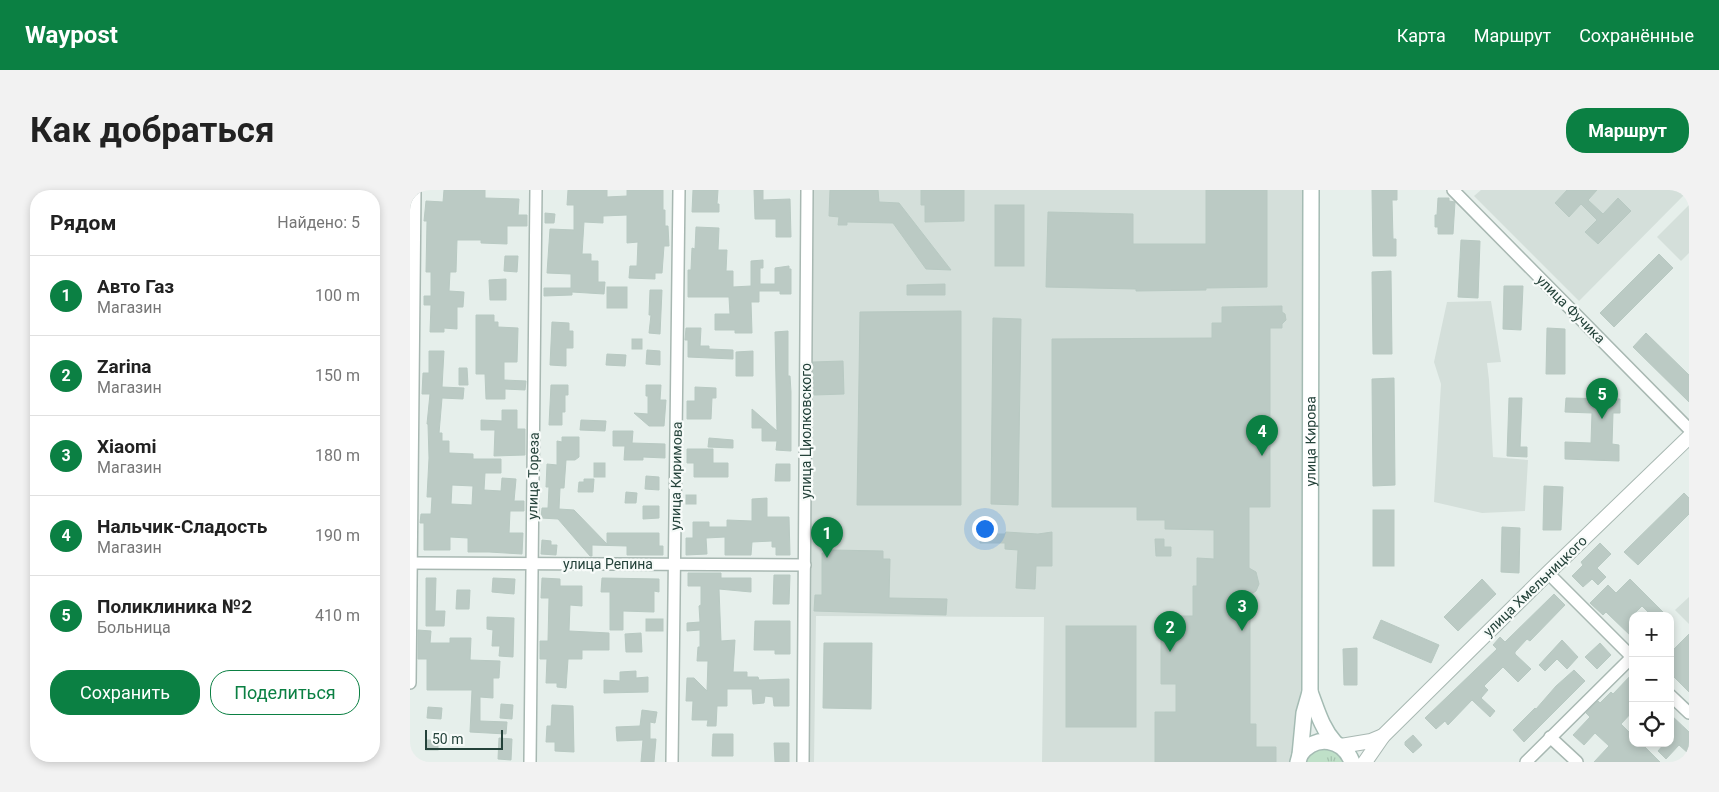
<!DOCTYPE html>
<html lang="ru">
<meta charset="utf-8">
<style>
:root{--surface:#fff;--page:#f2f2f2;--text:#222;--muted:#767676;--line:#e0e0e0;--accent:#0b8043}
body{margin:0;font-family:Roboto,sans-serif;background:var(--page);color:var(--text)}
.controls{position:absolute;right:15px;bottom:15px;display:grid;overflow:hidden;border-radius:10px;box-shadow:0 2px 8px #0003}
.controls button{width:45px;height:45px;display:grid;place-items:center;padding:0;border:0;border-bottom:1px solid var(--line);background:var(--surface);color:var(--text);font:25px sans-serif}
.scale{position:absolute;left:15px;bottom:12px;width:78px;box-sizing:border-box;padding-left:5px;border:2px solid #24423a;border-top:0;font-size:14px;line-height:18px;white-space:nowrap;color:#24423a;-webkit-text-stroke:4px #f7fbf9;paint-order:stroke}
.you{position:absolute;left:574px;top:338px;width:18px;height:18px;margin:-12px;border:4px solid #fff;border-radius:50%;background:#1a73e8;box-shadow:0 0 0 8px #1a73e833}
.badge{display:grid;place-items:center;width:32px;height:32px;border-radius:50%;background:var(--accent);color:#fff;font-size:16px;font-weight:700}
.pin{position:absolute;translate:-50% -41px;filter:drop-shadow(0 1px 2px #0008)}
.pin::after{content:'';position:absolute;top:26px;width:18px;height:15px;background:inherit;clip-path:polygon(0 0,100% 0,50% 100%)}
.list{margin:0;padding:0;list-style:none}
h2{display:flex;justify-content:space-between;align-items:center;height:65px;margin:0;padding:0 20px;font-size:21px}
h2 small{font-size:16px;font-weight:400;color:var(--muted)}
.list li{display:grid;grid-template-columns:32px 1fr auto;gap:15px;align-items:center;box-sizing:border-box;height:80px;padding:0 20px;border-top:1px solid var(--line)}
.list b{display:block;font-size:19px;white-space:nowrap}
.list p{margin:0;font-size:16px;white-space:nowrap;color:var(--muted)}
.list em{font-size:16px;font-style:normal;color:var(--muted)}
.actions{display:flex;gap:10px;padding:15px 20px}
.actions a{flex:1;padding:11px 0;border:1px solid var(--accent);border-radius:20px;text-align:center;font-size:18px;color:var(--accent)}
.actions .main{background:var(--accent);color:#fff}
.icon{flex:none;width:28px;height:28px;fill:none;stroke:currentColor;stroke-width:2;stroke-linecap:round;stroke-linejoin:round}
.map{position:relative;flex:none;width:1279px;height:572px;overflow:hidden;border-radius:20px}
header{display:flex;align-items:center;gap:30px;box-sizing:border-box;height:70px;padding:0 25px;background:var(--accent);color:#fff}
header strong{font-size:24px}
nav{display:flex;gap:28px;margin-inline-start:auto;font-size:18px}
.intro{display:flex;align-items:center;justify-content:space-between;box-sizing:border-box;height:120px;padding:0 30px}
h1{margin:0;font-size:35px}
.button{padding:12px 22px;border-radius:20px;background:var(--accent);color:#fff;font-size:18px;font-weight:700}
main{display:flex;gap:30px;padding:0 30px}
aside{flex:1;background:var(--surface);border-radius:20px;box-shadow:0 2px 8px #0003}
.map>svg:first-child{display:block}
.built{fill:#d4dfda}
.grass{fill:url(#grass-tufts)}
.building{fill:#bbcac4;stroke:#b8c9c2;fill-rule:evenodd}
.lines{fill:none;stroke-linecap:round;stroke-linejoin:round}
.minor-casing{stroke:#a8b8b2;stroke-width:14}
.tertiary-casing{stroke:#a8b8b2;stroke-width:16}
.secondary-casing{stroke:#a4bbb3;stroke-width:18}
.minor{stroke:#fff;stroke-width:11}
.tertiary{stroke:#fff;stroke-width:14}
.secondary{stroke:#fff;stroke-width:15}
.labels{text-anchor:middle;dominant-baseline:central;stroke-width:4.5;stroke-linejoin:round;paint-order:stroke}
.street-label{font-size:14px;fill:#24423a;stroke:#f7fbf9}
</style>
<header>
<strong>Waypost</strong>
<nav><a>Карта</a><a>Маршрут</a><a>Сохранённые</a></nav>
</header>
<div class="intro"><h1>Как добраться</h1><a class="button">Маршрут</a></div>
<main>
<aside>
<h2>Рядом<small>Найдено: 5</small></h2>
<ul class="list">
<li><span class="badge">1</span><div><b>Авто Газ</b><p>Магазин</p></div><em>100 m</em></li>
<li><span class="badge">2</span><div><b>Zarina</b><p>Магазин</p></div><em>150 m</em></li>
<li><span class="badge">3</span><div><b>Xiaomi</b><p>Магазин</p></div><em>180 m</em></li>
<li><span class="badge">4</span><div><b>Нальчик-Сладость</b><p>Магазин</p></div><em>190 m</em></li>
<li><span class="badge">5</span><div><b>Поликлиника №2</b><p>Больница</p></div><em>410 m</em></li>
</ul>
<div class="actions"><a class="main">Сохранить</a><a>Поделиться</a></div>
</aside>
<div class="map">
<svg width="1279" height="572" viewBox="0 0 1279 572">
<defs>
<pattern id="grass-tufts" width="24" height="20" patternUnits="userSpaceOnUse" patternTransform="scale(1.25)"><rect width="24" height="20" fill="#bfe0c8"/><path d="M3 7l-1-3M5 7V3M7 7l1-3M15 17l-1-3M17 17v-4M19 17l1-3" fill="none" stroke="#a4c1ad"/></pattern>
</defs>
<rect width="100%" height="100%" fill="#e6efeb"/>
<g class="built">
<path d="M397 0H901L900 502 888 572H632L634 427 406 426 404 572H393Z"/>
<path d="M1071 0H1279L1169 111 1064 6Z"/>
<path d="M1279 15V63L1271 71 1247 47Z"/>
<path d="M1081 111 1091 172 1077 173 1079 190 1083 267 1118 270 1115 321 1072 323 1024 312 1031 194 1024 172 1037 112Z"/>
<path d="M1279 407V434L1265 420Z"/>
</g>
<path class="grass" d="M915 558 927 562 933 572H896L903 561Z"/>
<g class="building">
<path d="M34 0H75V8L109 9 108 25H117V36H97V54L71 53V50H47L46 82H40L39 101 54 102 53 117H47V139L34 138V142H20L21 115H14V106H21V82H16L17 31H14L16 11 33 12Z"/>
<path d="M158 0H197V7L217 6V0H253V20H255V36H258L259 56H254L252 83H245V89L219 88 220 76H227L228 52 217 53V25L193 26V33L174 32 172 64H181V71H188V92H195L194 104 162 102V105L134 106V98H161V84L137 83 140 39 164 40V15H157Z"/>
<path d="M283 0H308L307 14H309V22H282Z"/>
<path d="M344 0H353V10L380 9 381 47H366V29H345Z"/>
<path d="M420 0H468L469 12 489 13 541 80 516 79 483 33 437 32V35H428L429 27 419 26Z"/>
<path d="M511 0H554V31L515 32V15H511Z"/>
<path d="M796 0H857V97L796 98V100L726 101V99L636 97 638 22 723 24V54H796Z"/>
<path d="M962 0H987V10H982L983 49H986V66H963Z"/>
<path d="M1157 0H1187L1178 10 1193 24 1208 8 1221 21 1188 54 1175 42 1187 30 1171 14 1159 27 1145 13Z"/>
<path d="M1028 8H1039V11L1045 12 1043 44H1028V37H1025V25H1027Z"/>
<rect x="585" y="15" width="29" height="61"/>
<path d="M135 23 145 24 144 33H135Z"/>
<path d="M286 37 309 38 308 60H317L316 81H323V97L341 96V71L353 70V78H350V94H365V78L379 76V79H381V104H370V101H349V112H341L342 143H325V140H305V124H320L319 107H278V80H281L282 58 285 59Z"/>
<path d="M1051 50 1070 51 1068 108 1048 107Z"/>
<path d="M1249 64 1263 78 1204 137 1190 123Z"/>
<path d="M95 66H108L107 82 94 81Z"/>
<path d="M981 81 982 164H963L962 82Z"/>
<path d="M96 89V110H80L79 90Z"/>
<path d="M535 94V105H497V95Z"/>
<path d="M1094 96H1113L1111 140 1093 139Z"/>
<rect x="197" y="97" width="20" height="21"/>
<path d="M240 100H252L250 144 239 143 241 125H239Z"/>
<path d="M872 116V122L875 124 876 130 872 134V138H860V317H839V378L846 382 849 394 846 401 840 405V534H846V557H866V572H745V522H766V494H751V426H783V396H787V368L804 369V340L755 339V330H727V317H642V149L802 148V133H812V117Z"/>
<path d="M551 121V315H447L450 122Z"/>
<path d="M66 125H84V132H88V137L108 138 107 172H94V190L116 191 115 200 95 199V209H76L75 184H66Z"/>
<path d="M583 128 611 129 608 315 581 314Z"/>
<path d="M142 132 159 133V141H163V158H156V176L140 175Z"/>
<path d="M276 138H291L290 156H299V159L323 160V169L278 167V150H275Z"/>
<path d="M1137 138 1155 139V184H1136Z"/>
<path d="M378 141V186H380L381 202V261L366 260 367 251H352V238H342V219L367 241 365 142Z"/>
<path d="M1236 143 1279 185V212L1223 157Z"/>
<rect x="222" y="149" width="10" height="10"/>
<path d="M237 160 250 161V175L236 174Z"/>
<path d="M19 161H34L32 197 54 198 53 209 32 208 29 243H32V251H39V263L63 264V269H91V283H75L74 300 91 301 92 288 106 289 104 311H114V321H100L99 343H113L112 364 79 362H58V348L40 347V360H14V333H10L11 324H21L22 307H17L19 268 18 234H17L20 204H12L13 183H19ZM42 295 63 296 62 315 41 314Z"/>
<path d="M343 161V186H326V162Z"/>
<path d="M197 164 216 165 215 176 196 175Z"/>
<path d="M433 171 434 204 404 205 403 172Z"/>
<path d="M49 178H57L58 195H49Z"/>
<path d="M984 188 985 295 963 296 962 189Z"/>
<path d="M141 195H158V205H155V222H152V235H139Z"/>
<path d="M236 195H251L250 210H256L254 236H239L224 223 238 224V206H236Z"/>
<path d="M285 197 306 198V208H302L301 229H277V211H285Z"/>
<path d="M1099 208H1112L1110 257H1117V267L1097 266Z"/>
<path d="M1156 208 1210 209V223H1203L1202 254 1209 255V271L1155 269V252L1181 253 1182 223 1155 222Z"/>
<path d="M92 220H107V239H115V265L84 266 85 240H71V230L92 231Z"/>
<path d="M171 230 196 231 195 241 170 240Z"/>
<path d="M203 241H223L222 253 255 254V268L233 267V270H214L215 256H203Z"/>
<path d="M152 247H169V267L165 270H156L154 298H150L149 319 164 320 197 354V343H249V356H253V365H217V356L182 355V366H180L148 329 131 328 132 318H138L139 297H136L137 274 147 275V251L152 252Z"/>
<path d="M299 248 323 250V258L298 257Z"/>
<path d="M277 259H303V273H318V287H284V273H277Z"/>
<rect x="184" y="273" width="11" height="14"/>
<path d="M366 274H380V291H365Z"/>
<path d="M236 286 249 287V300L235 299Z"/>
<path d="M174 289H184L183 302H168L169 292H174Z"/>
<path d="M1134 296 1153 297 1151 340H1133Z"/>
<path d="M216 302 227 303 226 313H215Z"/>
<path d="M1274 303 1279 308V324L1228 375 1214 362Z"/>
<rect x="276" y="305" width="10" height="9"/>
<path d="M357 308V327H379L380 365H366V357H362V351L342 352 341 365H315V347L296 348 297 364 276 365V348H283V332H299V337H317V330L342 331V309Z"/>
<path d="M233 316H249V328L233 329Z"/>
<rect x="963" y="320" width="21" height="56"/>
<path d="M1092 337 1110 338 1109 383 1091 382Z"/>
<path d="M596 342 628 344 642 342V376H626L625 399 606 398 608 360 595 359V353H570V344H595Z"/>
<path d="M745 349H754V357H761V366H746Z"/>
<path d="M132 350 141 351V355H147L146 365 131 364Z"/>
<path d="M1190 353 1201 364 1187 378 1196 387 1188 395 1182 389 1173 397 1162 386 1173 375 1171 372Z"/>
<path d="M422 360 473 361V369H480L479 408 537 409 536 425 404 421 405 405H412V363H421Z"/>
<path d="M278 383H311V388H341V402L309 399 311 451 325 450 323 482H337V487H348L349 490 379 489V516H364L363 507 355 506 354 513 343 514 342 499H317V516H307L306 536H297L298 530H282L283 511H276L277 488H284L297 501 298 471H287L288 457H290V440L277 441V433L290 432 289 416 291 415V396H278Z"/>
<path d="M364 385H380L379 414H363Z"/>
<path d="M16 388H26L25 421H35L34 436H16Z"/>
<path d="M83 388 105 389 104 404 82 402Z"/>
<path d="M132 388 150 389V396H172V416L160 415 159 441 199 443V460H172V469H158L156 498 147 497V493H136L137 469H130V451H138L139 408H131Z"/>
<path d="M192 388 249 389V402L244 401V422L213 421V440H200V402H191Z"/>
<path d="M1072 389 1086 404 1048 441 1034 427Z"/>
<path d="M1220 389 1257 426H1242L1232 416 1223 425V448L1196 422 1193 425 1180 413 1198 395 1206 403Z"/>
<path d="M47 400H60L59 419H46Z"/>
<path d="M1144 404 1155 415 1120 451 1117 449 1105 462V464L1121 479 1108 492 1093 477 1074 496 1078 500 1071 508 1085 521 1080 527 1062 510 1038 535 1035 531 1026 539 1015 528 1087 459 1083 455 1090 447 1095 452Z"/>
<path d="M77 427 104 428 103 467 89 466 90 456H82L83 440 77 439Z"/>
<rect x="236" y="429" width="17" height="12"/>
<path d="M971 430 1029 455 1021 473 963 448Z"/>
<path d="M345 431H380V464H365V460H344Z"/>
<rect x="656" y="436" width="70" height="101"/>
<path d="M8 440 21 441 20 453H40V448H61L60 470 90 471 89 488H83V508L70 507V531L97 532 96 544 60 542 62 500H17V469H8Z"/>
<path d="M231 443 232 462H216L215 444Z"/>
<path d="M1279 444V502L1260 483V463Z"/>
<path d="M1152 450 1168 467 1157 479 1147 469 1135 481 1129 475Z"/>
<path d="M414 453H462L461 519 413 518Z"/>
<path d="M1190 453 1201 465 1187 479 1175 467Z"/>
<path d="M947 458V495H934L933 459Z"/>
<path d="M1164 480 1175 491 1114 552 1103 540 1125 518 1126 519 1146 496Z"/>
<path d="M226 481V488L238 487V502L194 503V490L210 491V482Z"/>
<path d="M1223 483V507L1218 512 1223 517V521L1211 534 1223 546V553H1231L1250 572H1184L1199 556 1185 543 1174 555 1163 545 1180 527 1176 523 1188 511 1190 513 1201 502 1203 504Z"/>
<path d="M91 514 103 515 102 529 90 528Z"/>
<path d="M142 515 163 516 164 562 145 561V552H136L137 536H141Z"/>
<path d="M18 517 32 518 31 529 17 528Z"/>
<path d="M232 520 247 522 245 533 240 532V549H246L244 572H231L233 550 207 551 206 537 230 536Z"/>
<path d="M1260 524 1279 542V564L1269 555 1256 569 1248 561 1255 553H1260Z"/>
<path d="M303 544H323V566H302Z"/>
<path d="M1003 545 1012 555 1003 563 995 555V552Z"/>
<path d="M89 548 102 549 101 570 88 569Z"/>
<rect x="16" y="550" width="12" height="10"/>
<path d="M364 553H379V572H365Z"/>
</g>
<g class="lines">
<g class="minor-casing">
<g id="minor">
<path d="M1043 0 1279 239"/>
<path d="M0 373 395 375"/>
<path d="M1138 383 1223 468"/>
<path d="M0 493 5 0"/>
<path d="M1260 505 1279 523"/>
<path d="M1140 547 1167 572"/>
<path d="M120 572 126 0"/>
<path d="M262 572 269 0"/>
<path d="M393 572 397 0"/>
<path d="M1116 572 1222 467"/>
</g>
</g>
<g class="tertiary-casing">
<g id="tertiary">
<path d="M931 556 961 551 973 546"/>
<path d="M955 572 973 546 1138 383 1279 247"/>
</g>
</g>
<g class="secondary-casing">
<g id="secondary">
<path d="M900 502C907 520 911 537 925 553"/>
<path d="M890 565C905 544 933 548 942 572"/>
<path id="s1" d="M888 572 890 565 894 523 900 502 901 0"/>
</g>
</g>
<use href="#minor" class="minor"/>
<use href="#tertiary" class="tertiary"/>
<use href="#secondary" class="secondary"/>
</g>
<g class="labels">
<g class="street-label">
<text transform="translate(1161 119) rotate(45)">улица Фучика</text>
<text transform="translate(396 241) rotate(-90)">улица Циолковского</text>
<text stroke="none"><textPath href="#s1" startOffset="322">улица Кирова</textPath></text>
<text transform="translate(123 286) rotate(-89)">улица Тореза</text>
<text transform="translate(266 286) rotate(-89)">улица Киримова</text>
<text x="198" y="374">улица Репина</text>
<text transform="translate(1125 396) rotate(-44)">улица Хмельницкого</text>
</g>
</g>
</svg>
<div class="controls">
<button>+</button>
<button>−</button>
<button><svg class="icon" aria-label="locate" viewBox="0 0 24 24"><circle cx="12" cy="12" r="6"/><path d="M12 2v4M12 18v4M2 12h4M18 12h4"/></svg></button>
</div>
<div class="scale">50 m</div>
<div class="you"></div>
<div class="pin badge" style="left:417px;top:368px">1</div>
<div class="pin badge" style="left:760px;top:462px">2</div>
<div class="pin badge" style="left:832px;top:441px">3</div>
<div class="pin badge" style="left:852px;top:266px">4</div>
<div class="pin badge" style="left:1192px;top:229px">5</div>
</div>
</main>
